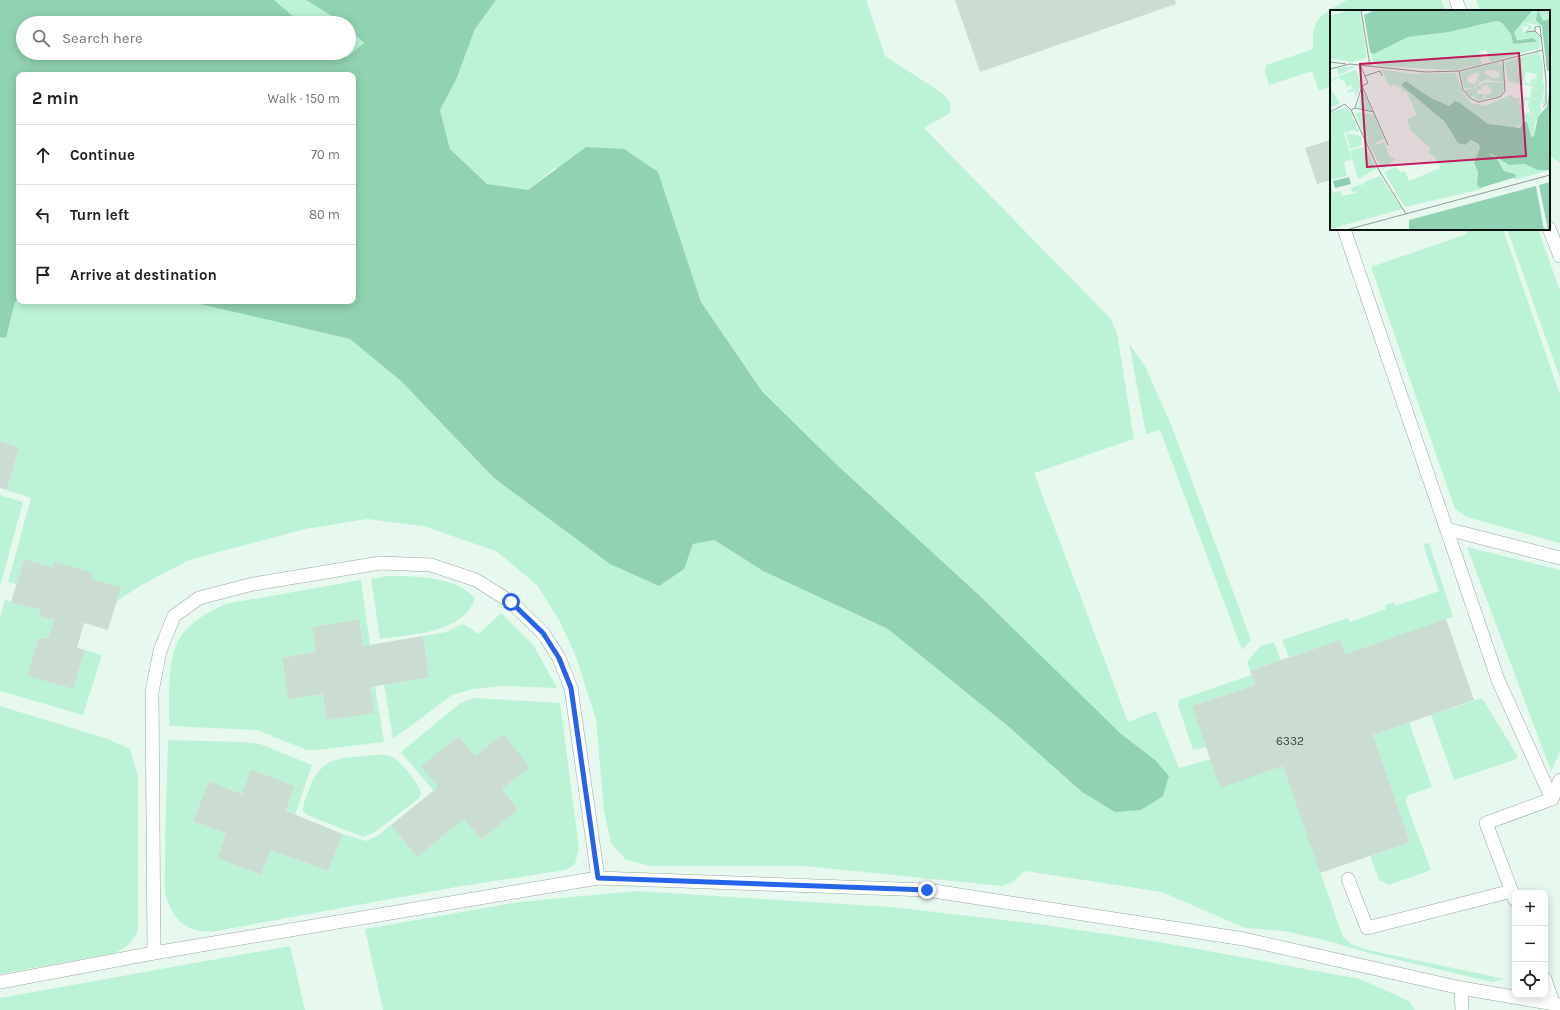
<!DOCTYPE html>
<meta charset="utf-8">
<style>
:root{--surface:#fff;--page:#f6f6f6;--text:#202124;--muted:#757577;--line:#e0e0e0}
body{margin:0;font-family:Karla,sans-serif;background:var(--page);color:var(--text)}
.controls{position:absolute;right:12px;bottom:12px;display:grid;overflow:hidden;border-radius:8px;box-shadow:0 2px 10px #0003}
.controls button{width:36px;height:36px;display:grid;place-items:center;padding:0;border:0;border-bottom:1px solid var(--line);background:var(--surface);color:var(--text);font:20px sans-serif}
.stop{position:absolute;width:12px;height:12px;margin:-9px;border:3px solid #2563eb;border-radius:50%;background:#fff}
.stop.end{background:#2563eb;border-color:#fff;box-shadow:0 1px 4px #0008}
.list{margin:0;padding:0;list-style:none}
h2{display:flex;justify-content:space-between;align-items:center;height:52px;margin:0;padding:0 16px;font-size:17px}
h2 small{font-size:13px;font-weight:400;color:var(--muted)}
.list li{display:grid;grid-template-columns:26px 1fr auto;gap:12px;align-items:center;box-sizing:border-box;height:60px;padding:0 16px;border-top:1px solid var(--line)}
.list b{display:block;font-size:15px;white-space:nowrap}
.list em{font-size:13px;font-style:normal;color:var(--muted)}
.icon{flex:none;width:22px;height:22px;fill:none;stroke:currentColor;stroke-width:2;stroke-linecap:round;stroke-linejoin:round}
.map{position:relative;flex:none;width:1560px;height:1010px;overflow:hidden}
.search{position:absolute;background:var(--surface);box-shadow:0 2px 10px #0003;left:16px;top:16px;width:340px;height:44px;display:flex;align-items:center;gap:10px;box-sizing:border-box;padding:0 14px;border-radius:22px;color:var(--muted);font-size:15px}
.panel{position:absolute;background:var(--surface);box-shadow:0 2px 10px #0003;left:16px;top:72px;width:340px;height:232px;border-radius:8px}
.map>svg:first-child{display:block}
.green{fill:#bcf3d7}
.forest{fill:#91d2b2}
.building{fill:#cbdcd3}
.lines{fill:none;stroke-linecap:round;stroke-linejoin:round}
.lane-casing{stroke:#97a79e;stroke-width:14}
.lane{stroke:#fff;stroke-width:13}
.route{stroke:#2563eb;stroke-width:5}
.labels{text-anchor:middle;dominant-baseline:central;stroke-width:3;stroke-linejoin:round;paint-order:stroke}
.number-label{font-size:12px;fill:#3b443f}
.inset-road{fill:none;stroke:#8f9c95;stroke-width:1}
.view{fill:#c2185b;fill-opacity:0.15;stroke:#c2185b;stroke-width:2}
.inset-edge{fill:none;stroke:#0b110e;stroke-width:2}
</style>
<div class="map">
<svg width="1560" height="1010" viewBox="0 0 1560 1010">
<rect width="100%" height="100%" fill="#e7f8ef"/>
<g class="green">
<path d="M274 0H306L343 23H301Z"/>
<path d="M496 0H866L885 56 942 93C948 99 952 103 950 113L924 128 1110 318 1117 333 1134 439 1034 473 1128 722 1156 711 1179 768 1211 759 1283 766 1343 937 1351 944 1368 950 1505 979 1492 982 1369 953 1324 940 1284 931 1245 928 1162 892 1025 871 1014 881 1002 886 805 866H650L626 860 611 843 604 811 596 719 575 654 560 622 537 585 496 551 423 526 367 519 305 529 189 560 138 587 116 602 120 587 91 579 93 573 52 567 24 559 16 584 8 582 31 498 7 490 19 447 0 441V337H6L15 302 19 298V301H187L350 339 401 381 494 478 610 564 684 569 693 544 713 540 763 571 888 629 1009 727 1082 792 1163 796 1169 776 1155 760 1120 733 980 596 836 464 762 390 701 302 658 172 555 168 528 190 487 184 450 149 440 110 456 80 475 29Z"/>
<path d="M1347 0H1441L1446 11H1331V91L1329 87 1319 91 1312 71 1269 85 1265 72 1266 65 1313 49C1312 16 1320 16 1347 0Z"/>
<path d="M1476 0H1560V163L1549 155V11H1481Z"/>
<path d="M349 29 364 43 348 58 341 53H349Z"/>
<path d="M1465 229H1503L1560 395V543L1467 517 1455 509 1371 267 1467 234Z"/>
<path d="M1507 229H1538L1560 291V378Z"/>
<path d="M1129 343 1145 366 1172 427 1251 640 1242 650 1160 430 1146 434Z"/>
<path d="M0 495 23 502 0 587Z"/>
<path d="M1429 543 1453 617 1345 654 1340 640 1289 657 1282 640 1348 618 1350 622 1386 609 1385 605 1394 602 1395 606 1439 591 1423 544Z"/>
<path d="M1467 547 1560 570V752L1551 771Z"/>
<path d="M388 576C413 576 458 576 475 599 462 634 411 634 380 639L371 579Z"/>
<path d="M361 580 370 645 363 646 359 619 312 627 316 652 282 658 288 699 323 694 327 719 374 713 370 687 375 686 384 742 317 750H307L257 730 169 726C170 699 166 665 178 641 187 623 209 612 225 604Z"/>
<path d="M5 600 41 610 39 616 54 620 48 639 39 637 28 676 73 689 85 650 102 655 83 715 0 691V617Z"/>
<path d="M501 613 534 646 557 688 501 686 473 689 452 695 393 739 384 684 429 677 423 636 446 632 463 624 479 634Z"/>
<path d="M1274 642 1281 660 1250 671 1247 662 1260 646Z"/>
<path d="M1251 675 1255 685 1193 706 1206 747 1193 750 1178 705 1179 700Z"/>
<path d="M474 698 560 703 579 848 575 864 568 869 559 871 456 887 216 931C191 934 176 924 167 900 163 890 165 874 165 863 165 822 167 781 168 740L241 742 260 744 312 765 295 815 286 811 295 786 251 769 242 794 209 781 193 821 226 833 217 858 261 875 271 850 328 871 343 834 366 841 377 836 391 825 417 857 464 819 481 840 518 810 502 789 529 767 503 734 475 756 459 736 422 766 438 787 434 791 401 752 459 704Z"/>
<path d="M1482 698 1518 757 1514 760 1454 780 1431 715Z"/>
<path d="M0 706 108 739 130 749 138 776V929C134 942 127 947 115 953L0 974Z"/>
<path d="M1409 722 1432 787 1409 795 1406 798V803L1431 870 1389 885 1379 880 1370 856 1410 842 1373 735Z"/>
<path d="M374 755C379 755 385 754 390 756 399 759 421 785 421 794L419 798 375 832 363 837 307 815 303 811C303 803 307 795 310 787 323 754 343 759 374 755Z"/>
<path d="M636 891 892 907 1045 925 1159 942 1360 979 1409 1001 1415 1010H383L365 929 519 902Z"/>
<path d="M290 946 305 1010H0V998Z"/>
</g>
<path class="forest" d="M0 0H274L301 23H23V53H341L347 57 364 43 349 29V23H343L306 0H496L475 29 456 80 440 110 450 149 487 184 528 190 586 147 624 149 658 172 701 302 762 391 836 464 980 596 1120 733 1155 760 1169 776 1163 796 1141 810 1115 812 1082 792 1009 727 888 629 763 571 714 540 693 544 684 569 659 586 610 564 494 478 401 381 350 339 187 301H353V75H19V298L15 302 6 338 0 337Z"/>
<g class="building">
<path d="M955 0H1175L1176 4 980 72Z"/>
<path d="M1331 140V180L1317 184 1305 148Z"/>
<path d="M0 441 19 447 7 490 0 488Z"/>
<path d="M24 559 52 567 54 562 93 573 91 579 121 587 108 630 84 623 77 648 85 650 73 689 27 676 39 637 48 639 54 620 39 616 41 610 11 602Z"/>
<path d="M359 619 363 646 423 636 429 677 370 687 374 713 327 720 323 694 288 699 282 658 316 652 312 627Z"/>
<path d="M1446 619 1474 700 1373 735 1410 842 1320 873 1283 766 1220 788 1192 706 1255 685 1250 671 1281 660 1340 640 1345 654Z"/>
<path d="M503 734 530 767 502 789 518 810 481 840 464 819 417 857 391 825 438 787 421 766 459 736 475 756Z"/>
<path d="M251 769 295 786 286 811 343 834 328 871 271 850 261 875 217 858 226 833 193 821 209 781 242 794Z"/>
</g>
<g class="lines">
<g class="lane-casing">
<g id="lane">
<path d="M1456 0 1460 11"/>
<path d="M1549 228 1560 256"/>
<path d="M1344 229 1498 680 1552 799"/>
<path d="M1447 529 1560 558"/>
<path d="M1348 879 1367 928 1512 891"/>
<path d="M1515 900 1486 823 1552 799 1560 780"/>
<path d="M154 953 152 692 160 651 174 616 199 598 253 584 380 563 431 565 476 580 511 602 543 633 559 658 571 688 598 878"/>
<path d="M1545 979 1553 1003"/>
<path d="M0 982 154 953 598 878 927 890 1244 939 1461 988 1560 1005"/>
<path d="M1461 988 1462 1010"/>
</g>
</g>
<use href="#lane" class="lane"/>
</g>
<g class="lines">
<path class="route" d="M511 602 543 633 559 658 571 688 598 878 927 890"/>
</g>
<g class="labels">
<g class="number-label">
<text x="1290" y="741">6332</text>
</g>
</g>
<g transform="translate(1330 10)">
<rect width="220" height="220" fill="#e7f8ef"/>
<path d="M21 0H30L37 48 23 52 0 48V6ZM203 0H220V9L213 11 208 1 212 16 198 13 191 14H198L202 17 201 20 193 21 198 19V16H191L193 22H205L210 27V38L160 52 156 40 149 41 152 54 125 60 50 56 45 54 42 47 40 42 46 43 78 27 119 22 166 11 171 12 181 24 183 34 205 33 203 28 186 29 184 21ZM209 42 213 55V72L214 74 215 89V93L212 94 215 82 212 81 214 82 210 97 204 96 211 97V101L205 114 204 126 201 127 192 115 183 118 158 114 130 93 119 96 101 88 80 73H72L73 77 115 112 128 133 135 135 141 130 149 134 150 138 144 153 148 162 147 175 152 179 75 197 54 162 65 157 71 162 75 161 79 171 110 158 105 147 98 143 101 139 80 120 77 109 87 105 76 81 73 82 70 76 67 77 66 74 60 77 51 59 35 57 85 64 126 63 133 83 141 93 155 96 180 85 186 89 190 87 189 95 192 96 191 101 203 105 204 99 202 104 199 103 201 95 200 98 197 97 200 91 195 90V96L190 95 192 86 210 90 200 87 203 70 201 76 194 75 196 68V73L200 74 201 70 206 68 207 64 196 62 193 75 178 71 175 52ZM169 52 173 56 174 72 161 71 159 68 151 72 147 68 150 65 147 62 137 67V72L144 74 147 71 146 68 150 72 143 78H134L131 62ZM163 59 170 64 169 68 166 67 165 69 155 64 156 60 162 61ZM26 56 9 65 6 58 14 57ZM26 60 31 74 26 87 24 81 18 83 17 81 23 78 16 63ZM16 63 21 75 17 77 14 70 11 71 9 67 0 72V75V70ZM159 72 174 73 173 82 169 86 155 89 154 83 155 85 159 84 162 81 157 75 153 76V79L152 73ZM151 73 152 79 147 80 148 84H153L154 90 145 89V85L140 87 134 80 145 78ZM0 78 10 93 0 98ZM32 78 42 101 28 98ZM14 98 20 101 29 122 23 120 14 123 22 149 14 152 17 166 0 170 3 183 11 181 12 186 22 184 29 181 22 182 21 178 31 174 34 177 33 173 50 166 72 199 0 219V103ZM31 102 44 105 54 129 45 133 46 135 54 132 60 147 66 148 53 160 33 124 26 104ZM16 123 31 126 32 135 20 139ZM32 137 38 142 46 159 28 169 20 141ZM160 143 179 155 195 154 219 160 184 170 183 163 174 161 167 149 159 144Z" fill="#bcf3d7" fill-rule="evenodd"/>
<path d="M45 0H203L184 22 187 30 203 28 207 32 183 34 181 24 171 12 166 11 119 22 78 27 44 44 40 42 34 5ZM208 0 213 11 220 9V61H217L212 16 206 10ZM76 71 101 88 119 96 125 91 130 93 158 114 190 118 193 112H197L201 127 204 126 208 107 217 96 220 76V160H208L195 154 179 155 160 143 159 144 167 149 174 161 185 164 186 167 150 178 147 175 148 162 144 153 150 138 149 134 141 130 135 135 128 133 115 112 71 75ZM220 172V220H218L209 175ZM206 176 214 220H79V210Z" fill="#91d2b2"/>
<path d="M19 167 21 174 5 178 3 171Z" fill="#8ecfaf"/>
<path class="inset-road" d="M31 0 40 56M205 21V17L210 16 216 70V94L213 97M196 22 205 21 212 28M0 52 16 54M0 59 20 54 95 62 129 61 213 40M129 61 133 80 140 88 148 92 166 88 171 86 175 81 173 50M35 66 50 61 52 66M32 76 58 135M25 98 44 102M21 100 25 98 32 76 38 73 30 55M0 102 15 94 21 100 50 162 76 204M16 220 220 165"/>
<path class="view" d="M189 43 196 146 37 157 30 54Z"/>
<rect width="220" height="220" class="inset-edge"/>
</g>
</svg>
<div class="controls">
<button>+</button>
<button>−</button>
<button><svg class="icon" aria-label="locate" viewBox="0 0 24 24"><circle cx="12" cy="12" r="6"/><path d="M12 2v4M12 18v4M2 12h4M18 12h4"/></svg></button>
</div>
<div class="stop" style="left:511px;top:602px"></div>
<div class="stop end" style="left:927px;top:890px"></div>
<div class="search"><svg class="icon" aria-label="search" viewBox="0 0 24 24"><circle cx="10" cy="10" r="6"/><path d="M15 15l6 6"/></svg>Search here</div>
<section class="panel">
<h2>2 min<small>Walk · 150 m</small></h2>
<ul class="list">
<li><svg class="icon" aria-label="ahead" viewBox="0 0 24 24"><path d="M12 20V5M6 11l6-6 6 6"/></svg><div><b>Continue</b></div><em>70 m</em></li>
<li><svg class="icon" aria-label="left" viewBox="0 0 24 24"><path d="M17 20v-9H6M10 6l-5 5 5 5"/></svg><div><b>Turn left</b></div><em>80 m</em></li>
<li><svg class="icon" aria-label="arrive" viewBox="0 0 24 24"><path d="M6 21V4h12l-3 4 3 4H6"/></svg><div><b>Arrive at destination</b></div></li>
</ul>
</section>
</div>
